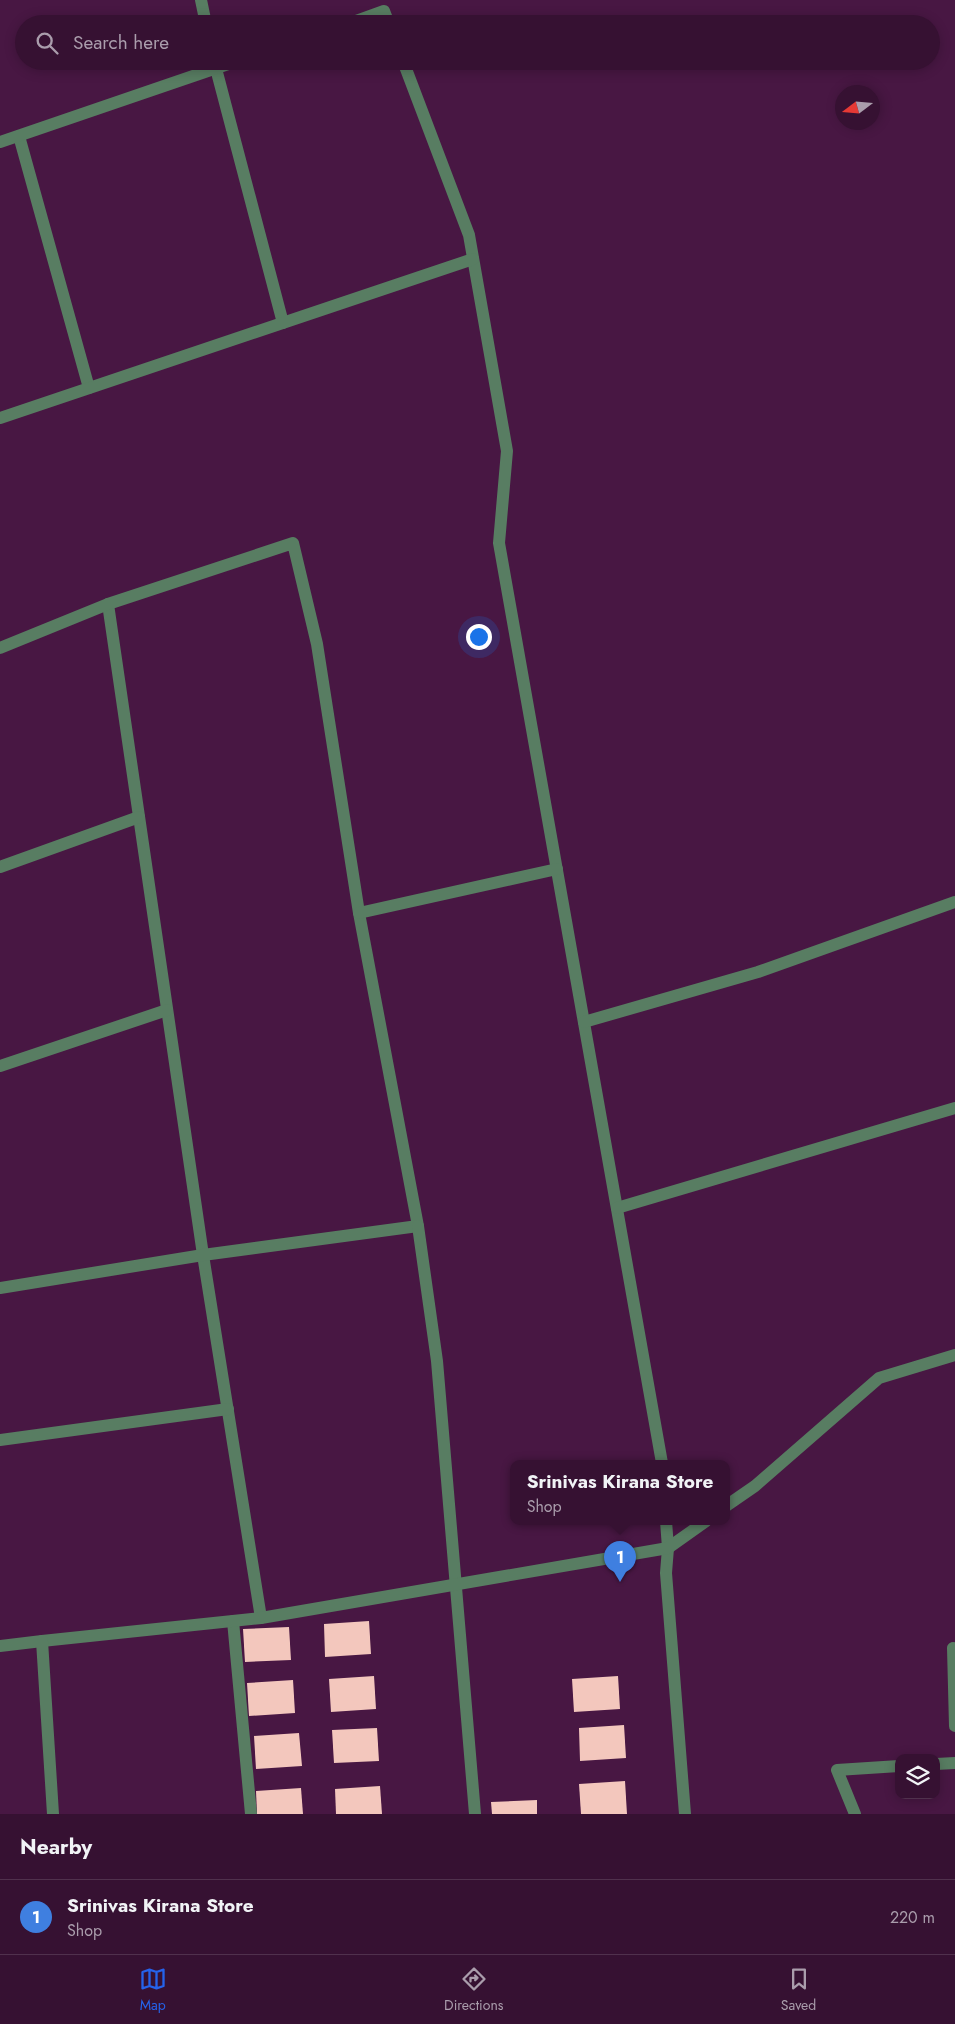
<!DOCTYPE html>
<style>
:root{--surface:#361132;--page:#411f3e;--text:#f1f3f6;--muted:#aa9dac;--line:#50314d;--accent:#2563eb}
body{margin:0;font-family:Jost,sans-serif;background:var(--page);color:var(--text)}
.controls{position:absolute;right:15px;bottom:15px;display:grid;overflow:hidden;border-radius:10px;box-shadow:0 2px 12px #0003}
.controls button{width:45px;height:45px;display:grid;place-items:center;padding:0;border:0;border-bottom:1px solid var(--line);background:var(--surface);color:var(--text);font:25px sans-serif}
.compass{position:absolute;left:835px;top:85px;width:45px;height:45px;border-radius:50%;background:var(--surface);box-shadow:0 2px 12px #0003;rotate:254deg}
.you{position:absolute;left:478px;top:636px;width:18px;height:18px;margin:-12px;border:4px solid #fff;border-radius:50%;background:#1a73e8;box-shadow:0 0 0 8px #1a73e833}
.badge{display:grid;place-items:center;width:32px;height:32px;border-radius:50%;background:var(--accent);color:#fff;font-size:16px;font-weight:700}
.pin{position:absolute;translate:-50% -41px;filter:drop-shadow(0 1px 2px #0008)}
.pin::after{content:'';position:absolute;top:26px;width:18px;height:15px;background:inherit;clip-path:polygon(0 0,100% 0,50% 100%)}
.popup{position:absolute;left:510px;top:1460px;width:220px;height:65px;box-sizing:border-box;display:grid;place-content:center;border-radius:10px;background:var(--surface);filter:drop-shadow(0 1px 4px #0005);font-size:16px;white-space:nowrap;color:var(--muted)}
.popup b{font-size:19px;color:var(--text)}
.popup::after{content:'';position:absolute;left:50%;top:100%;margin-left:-10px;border:10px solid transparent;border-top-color:var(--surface)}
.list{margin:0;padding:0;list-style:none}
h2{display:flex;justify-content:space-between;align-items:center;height:65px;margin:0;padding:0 20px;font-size:21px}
h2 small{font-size:16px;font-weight:400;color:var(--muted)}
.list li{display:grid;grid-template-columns:32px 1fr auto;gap:15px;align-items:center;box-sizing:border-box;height:75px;padding:0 20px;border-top:1px solid var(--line)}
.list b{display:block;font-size:19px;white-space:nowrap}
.list p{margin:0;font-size:16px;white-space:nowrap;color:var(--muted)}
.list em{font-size:16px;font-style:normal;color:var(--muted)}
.icon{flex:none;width:28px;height:28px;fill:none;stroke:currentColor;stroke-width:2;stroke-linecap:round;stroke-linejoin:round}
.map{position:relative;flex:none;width:955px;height:1814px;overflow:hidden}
.search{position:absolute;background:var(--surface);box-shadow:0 2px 12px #0003;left:15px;right:15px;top:15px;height:55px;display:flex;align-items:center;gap:12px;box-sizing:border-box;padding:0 18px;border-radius:28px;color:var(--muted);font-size:19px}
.sheet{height:140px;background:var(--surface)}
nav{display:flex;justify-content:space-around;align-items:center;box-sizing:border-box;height:70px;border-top:1px solid var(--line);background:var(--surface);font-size:14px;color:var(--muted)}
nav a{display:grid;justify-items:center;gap:2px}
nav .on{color:var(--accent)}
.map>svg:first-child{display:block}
.building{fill:#f3c7bd}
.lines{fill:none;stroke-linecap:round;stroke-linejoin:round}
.minor{stroke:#587d62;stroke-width:12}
</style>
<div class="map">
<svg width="955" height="1814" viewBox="0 0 955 1814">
<rect width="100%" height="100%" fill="#481743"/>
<g class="building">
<path d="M369 1621 371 1654 325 1657 324 1624Z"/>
<path d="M289 1627 291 1660 245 1662 243 1629Z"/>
<path d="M374 1676 376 1709 331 1712 329 1679Z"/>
<path d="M618 1676 620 1709 574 1712 572 1679Z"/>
<path d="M293 1680 295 1713 249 1716 247 1683Z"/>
<path d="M624 1725 626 1758 580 1761 579 1728Z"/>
<path d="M377 1728 379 1761 334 1763 332 1730Z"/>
<path d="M299 1733 302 1766 256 1769 254 1736Z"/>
<path d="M625 1781 627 1814H581L579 1784Z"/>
<path d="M380 1786 382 1814H336L335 1789Z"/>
<path d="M301 1788 303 1814H257L256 1791Z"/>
<path d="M537 1800V1814H492L491 1802Z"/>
</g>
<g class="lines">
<g class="minor">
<path d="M201 0 206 24"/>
<path d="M348 24 384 11 389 24"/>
<path d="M214 61 283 323"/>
<path d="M403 61 469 235 507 451 499 543 662 1463"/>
<path d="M19 136 89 388"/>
<path d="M0 142 237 61"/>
<path d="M0 418 473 259"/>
<path d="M108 604 203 1255 261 1618"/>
<path d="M0 648 108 604 293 543 317 644 359 913 418 1226 203 1255 0 1288"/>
<path d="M0 867 139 817"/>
<path d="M359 913 557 869"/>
<path d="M584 1022 758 972 955 902"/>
<path d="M0 1066 167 1010"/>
<path d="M617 1208 955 1108"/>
<path d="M418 1226 437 1361 475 1814"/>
<path d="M0 1440 228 1409"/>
<path d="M726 1506 755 1486 879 1378 955 1355"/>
<path d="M666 1521 668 1548 666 1573 685 1814"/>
<path d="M233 1621 251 1814"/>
<path d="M42 1641 261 1618 668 1548 706 1521"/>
<path d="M0 1646 42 1641 53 1814"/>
<path d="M955 1649 953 1648 955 1726"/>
<path d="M936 1764 955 1763"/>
<path d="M855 1814 837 1770 899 1766"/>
</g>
</g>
</svg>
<div class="controls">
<button><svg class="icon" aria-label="layers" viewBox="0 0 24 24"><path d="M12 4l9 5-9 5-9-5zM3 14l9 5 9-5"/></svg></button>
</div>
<svg class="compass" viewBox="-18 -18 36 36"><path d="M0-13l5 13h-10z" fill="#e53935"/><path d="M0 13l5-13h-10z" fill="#aa9dac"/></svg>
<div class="you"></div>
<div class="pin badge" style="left:620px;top:1582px;background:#3f7fe0">1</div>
<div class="popup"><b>Srinivas Kirana Store</b>Shop</div>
<div class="search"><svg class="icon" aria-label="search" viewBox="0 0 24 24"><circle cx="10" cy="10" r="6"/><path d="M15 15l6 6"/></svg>Search here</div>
</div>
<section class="sheet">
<h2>Nearby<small></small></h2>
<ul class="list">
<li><span class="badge" style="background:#3f7fe0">1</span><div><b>Srinivas Kirana Store</b><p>Shop</p></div><em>220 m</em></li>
</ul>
</section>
<nav>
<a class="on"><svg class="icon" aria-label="map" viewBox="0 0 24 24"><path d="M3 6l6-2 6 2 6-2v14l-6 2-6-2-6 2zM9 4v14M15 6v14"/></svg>Map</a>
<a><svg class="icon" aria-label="directions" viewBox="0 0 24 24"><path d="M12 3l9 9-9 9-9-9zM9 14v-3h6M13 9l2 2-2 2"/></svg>Directions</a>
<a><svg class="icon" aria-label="saved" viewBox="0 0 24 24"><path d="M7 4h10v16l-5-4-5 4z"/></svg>Saved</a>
</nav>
